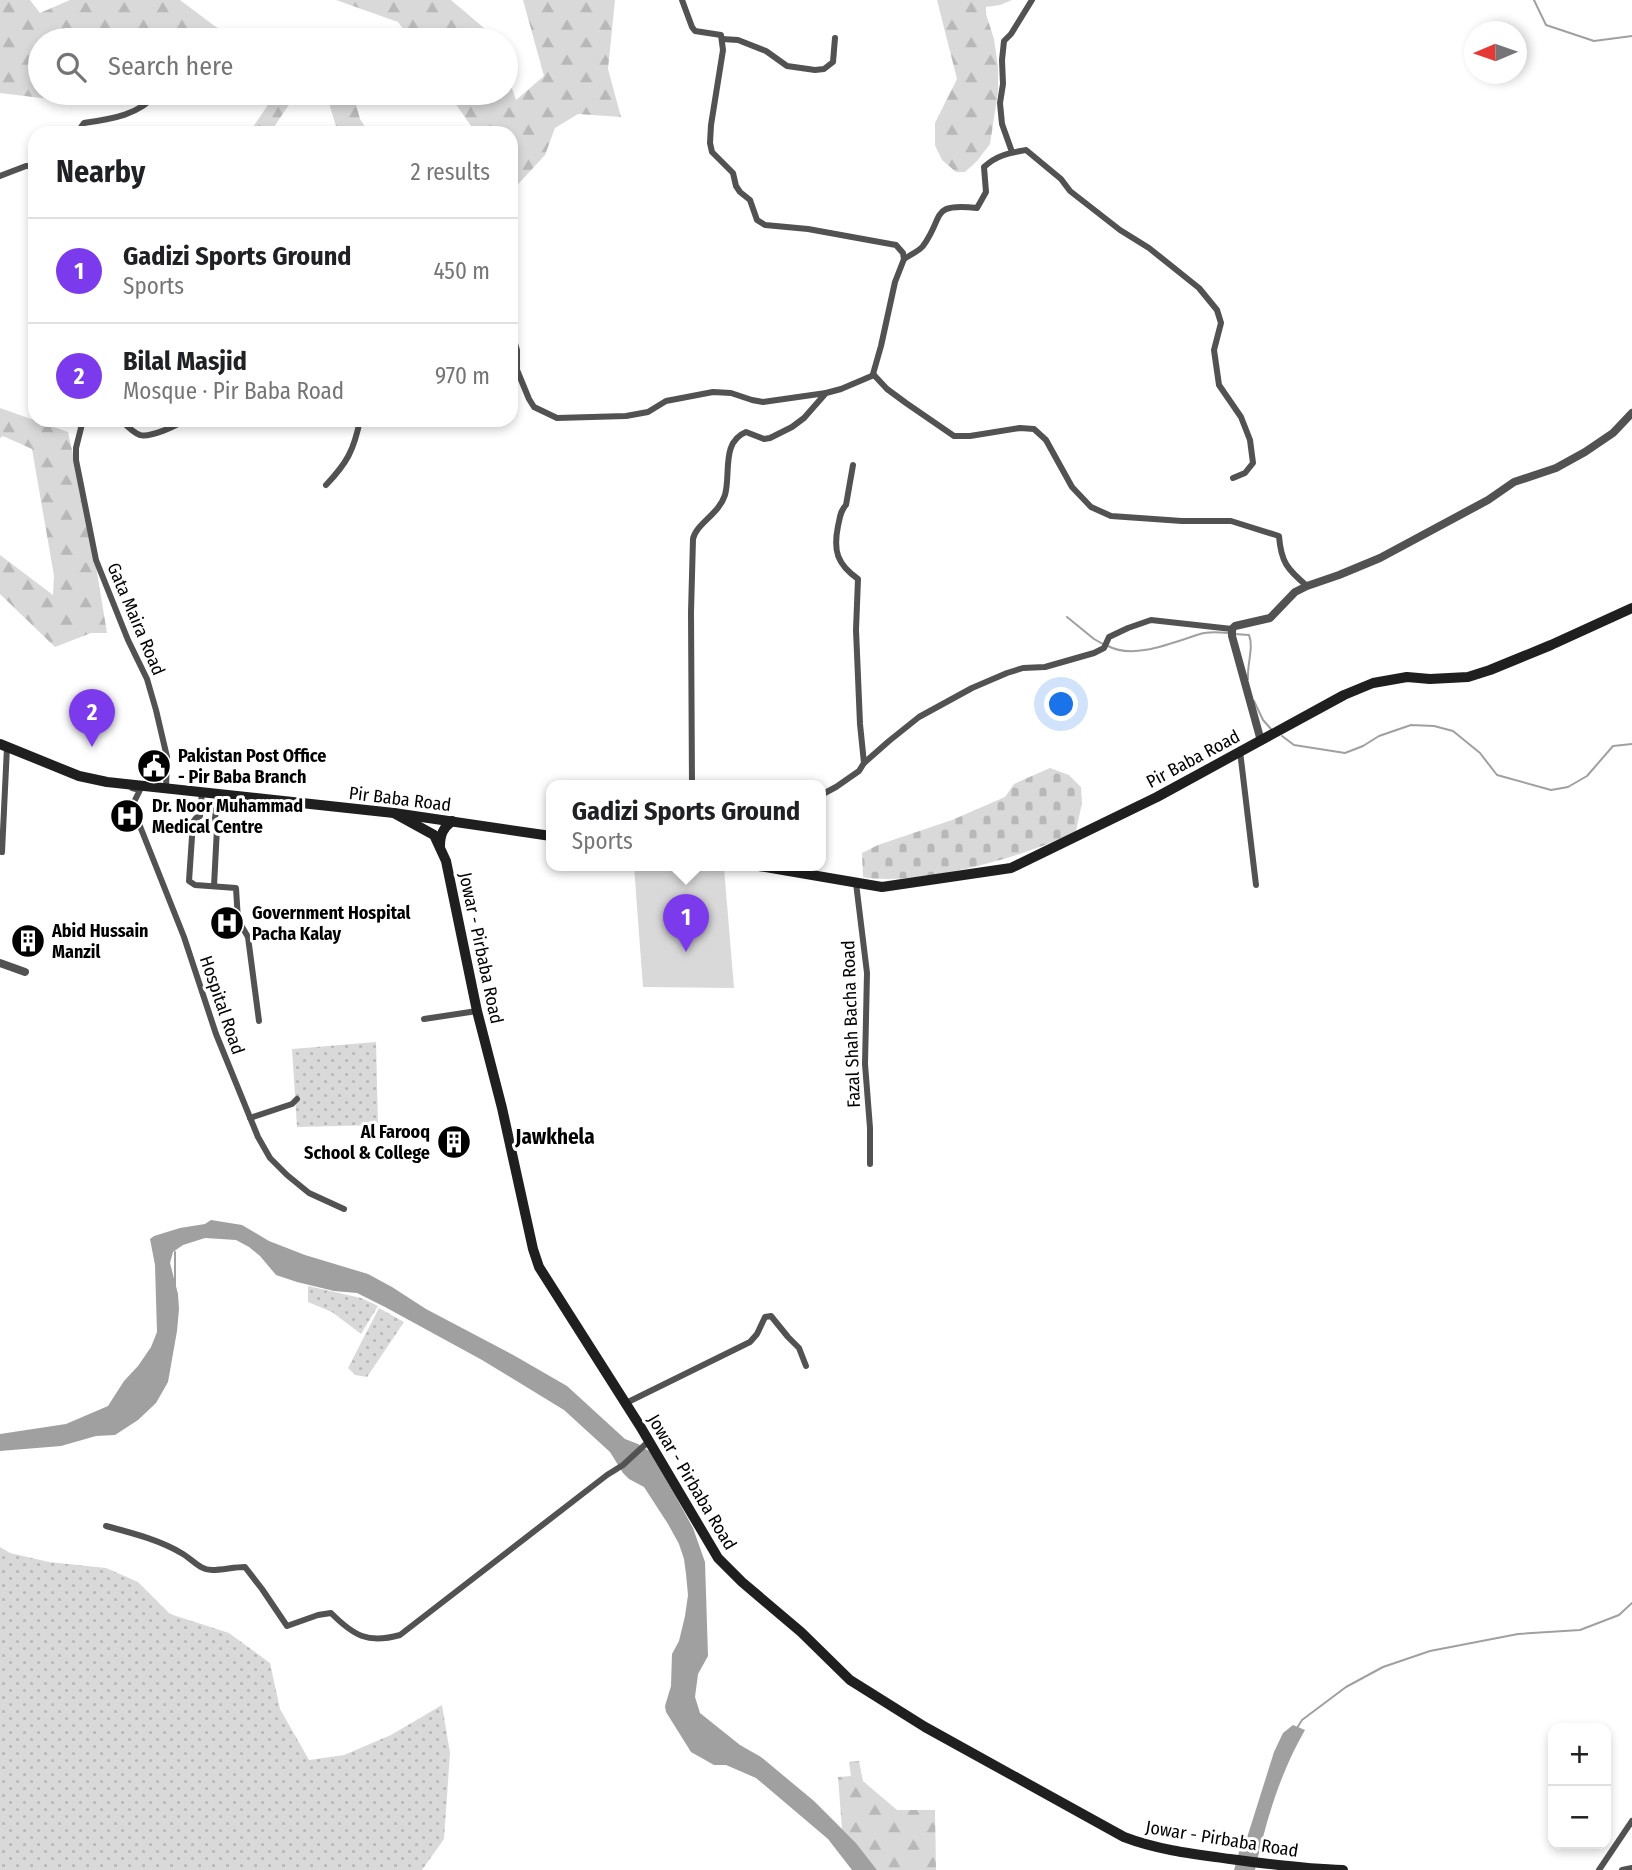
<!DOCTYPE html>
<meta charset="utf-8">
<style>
:root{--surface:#fff;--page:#f6f6f6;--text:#202124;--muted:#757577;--line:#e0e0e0;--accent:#7c3aed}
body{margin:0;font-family:"Fira Sans Condensed",sans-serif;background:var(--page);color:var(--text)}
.controls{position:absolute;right:21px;bottom:21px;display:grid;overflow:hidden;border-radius:14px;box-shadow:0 4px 10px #0003}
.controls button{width:63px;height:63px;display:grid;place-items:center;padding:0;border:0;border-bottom:2px solid var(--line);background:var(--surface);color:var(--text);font:35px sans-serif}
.compass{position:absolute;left:1464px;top:21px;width:63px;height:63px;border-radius:50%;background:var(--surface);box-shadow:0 4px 10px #0003;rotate:268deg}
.you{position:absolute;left:1062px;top:705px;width:24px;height:24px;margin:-18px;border:5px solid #fff;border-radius:50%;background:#1a73e8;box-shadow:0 0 0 10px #1a73e833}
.badge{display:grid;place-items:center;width:46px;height:46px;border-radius:50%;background:var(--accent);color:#fff;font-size:23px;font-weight:700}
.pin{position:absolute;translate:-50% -58px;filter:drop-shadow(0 2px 4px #0008)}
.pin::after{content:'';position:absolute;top:37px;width:24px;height:21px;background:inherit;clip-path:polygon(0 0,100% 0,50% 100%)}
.popup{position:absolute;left:546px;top:780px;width:280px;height:91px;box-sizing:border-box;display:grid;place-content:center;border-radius:14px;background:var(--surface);filter:drop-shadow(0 2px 5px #0005);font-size:23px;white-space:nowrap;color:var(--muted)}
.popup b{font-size:26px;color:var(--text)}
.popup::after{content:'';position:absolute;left:50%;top:100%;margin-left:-14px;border:14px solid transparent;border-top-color:var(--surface)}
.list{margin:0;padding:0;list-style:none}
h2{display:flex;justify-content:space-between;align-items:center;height:91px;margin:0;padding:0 28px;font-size:30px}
h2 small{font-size:23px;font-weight:400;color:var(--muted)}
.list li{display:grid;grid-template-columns:46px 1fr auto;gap:21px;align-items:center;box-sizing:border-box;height:105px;padding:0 28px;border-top:2px solid var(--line)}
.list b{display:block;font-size:26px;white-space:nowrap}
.list p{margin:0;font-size:23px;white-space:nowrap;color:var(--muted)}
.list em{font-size:23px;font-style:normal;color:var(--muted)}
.icon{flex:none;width:38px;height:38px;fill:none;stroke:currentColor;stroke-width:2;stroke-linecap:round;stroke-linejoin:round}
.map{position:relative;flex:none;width:1632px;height:1870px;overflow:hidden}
.search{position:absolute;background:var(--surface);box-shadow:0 4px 10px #0003;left:28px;top:28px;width:490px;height:77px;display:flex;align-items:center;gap:18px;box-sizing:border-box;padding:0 24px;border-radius:38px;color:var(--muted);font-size:26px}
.panel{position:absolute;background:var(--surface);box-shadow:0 4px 10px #0003;left:28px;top:126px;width:490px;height:301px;border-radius:21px}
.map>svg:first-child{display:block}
.green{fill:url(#green-dots)}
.forest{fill:url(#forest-firs)}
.cemetery{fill:url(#cemetery-stones)}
.pitch{fill:#d9d9d9}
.water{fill:#a0a0a0}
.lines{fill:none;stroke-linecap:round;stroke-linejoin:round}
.stream{stroke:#a0a0a0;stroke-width:2}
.minor{stroke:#525252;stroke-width:6}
.tertiary{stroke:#525252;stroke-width:8}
.secondary{stroke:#1f1f1f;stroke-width:10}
.labels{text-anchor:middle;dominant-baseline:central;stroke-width:6;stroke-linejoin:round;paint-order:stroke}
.street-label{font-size:18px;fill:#000;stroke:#fff}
.poi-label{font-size:18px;font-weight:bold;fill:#000;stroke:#fff;text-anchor:start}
.quarter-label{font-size:21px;font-weight:bold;fill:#000;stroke:#fff}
</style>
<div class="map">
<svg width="1632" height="1870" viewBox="0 0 1632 1870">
<defs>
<pattern id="green-dots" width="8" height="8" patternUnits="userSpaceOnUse" patternTransform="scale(1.75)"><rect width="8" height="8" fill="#d9d9d9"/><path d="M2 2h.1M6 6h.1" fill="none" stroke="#b8b8b8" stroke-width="1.8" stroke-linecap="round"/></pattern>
<pattern id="forest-firs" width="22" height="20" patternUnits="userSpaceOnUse" patternTransform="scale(1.75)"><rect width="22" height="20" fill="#d9d9d9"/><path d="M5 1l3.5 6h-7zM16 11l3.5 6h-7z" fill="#b8b8b8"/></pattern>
<pattern id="cemetery-stones" width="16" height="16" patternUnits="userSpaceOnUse" patternTransform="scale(1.75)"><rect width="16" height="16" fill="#d9d9d9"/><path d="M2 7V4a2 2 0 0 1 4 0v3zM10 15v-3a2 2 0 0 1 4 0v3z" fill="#b8b8b8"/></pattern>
</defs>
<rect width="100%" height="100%" fill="#fff"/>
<g class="green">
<path d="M376 1042 378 1125 297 1127 292 1049Z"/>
<path d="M308 1286 361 1298 378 1306 361 1334 332 1312 308 1302Z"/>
<path d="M379 1308 404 1322 367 1377 355 1375 348 1368Z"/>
<path d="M0 1547 10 1553 49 1562 106 1568 138 1582 170 1614 229 1633 270 1663 280 1709 309 1760 344 1755 391 1735 442 1705 450 1753 444 1839 422 1870H0Z"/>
</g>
<g class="forest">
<path d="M0 0H30L40 13 70 0H180L220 30 203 40H40V93H62L49 99 0 93Z"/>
<path d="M336 0H451L484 28 490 40H411L398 22Z"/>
<path d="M523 0H615L608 69 621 117 578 114 555 128 545 155 511 192V133H476L448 93H506V71L516 100 544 76Z"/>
<path d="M937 0H1012L1000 5 986 7V14L994 39 998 67V92L990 144 977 161 965 172H956L942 160 935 145V123L957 79Z"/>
<path d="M276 93H289L290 103 270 133H249Z"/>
<path d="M326 93H353L360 119 369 133H338Z"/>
<path d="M0 408 68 432 90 530 107 633H91L55 647 0 594V555L53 595 54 576 32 449 3 436 0 438Z"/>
<path d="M859 1761 863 1781 897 1810H935L936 1870H877L856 1843 842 1829 838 1777 851 1776 849 1762Z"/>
</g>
<path class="cemetery" d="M1050 768 1069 775 1081 787 1082 803 1076 831C1028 857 916 887 863 877L862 853 878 845 952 820 1005 797 1014 784Z"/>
<path class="pitch" d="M634 866 724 868 734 988 643 987Z"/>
<g class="water">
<path d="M211 1220 242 1225 269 1241 305 1255 368 1274 392 1287 426 1309 515 1356 567 1386 625 1439 638 1444 649 1451 676 1497 693 1528 705 1562 708 1656 698 1674 695 1697 700 1713 740 1745 761 1757 814 1801 856 1843 877 1870H852L828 1839 756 1778 726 1765H714L691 1752 666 1712 665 1706 671 1686 672 1654 679 1641 685 1616 688 1595 686 1574 684 1559 679 1544 668 1524 644 1487 629 1479 623 1473 610 1452 564 1410 482 1360 385 1307 357 1293 334 1291 297 1282 276 1275 260 1256 249 1247 236 1240 205 1238 183 1245 173 1252 170 1263 178 1294 179 1309 177 1331 168 1382 156 1403 138 1420 115 1435 96 1436 61 1446 0 1451V1434L66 1424 108 1406 124 1381 138 1366 151 1347 157 1332 155 1265 150 1239 154 1236 180 1228 205 1224Z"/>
<path d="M1293 1725 1305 1730C1280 1773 1266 1821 1255 1870H1234L1239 1852 1246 1841 1274 1752 1283 1733Z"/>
</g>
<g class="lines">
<g class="stream">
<path d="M1534 0 1546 25 1594 41 1632 36"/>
<path d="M1067 617 1094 639 1103 644"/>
<path d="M1234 634 1249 635C1254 647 1247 664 1248 679"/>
<path d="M1108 646C1134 660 1174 642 1200 634 1209 631 1219 632 1228 633"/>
<path d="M1254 701 1263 720 1271 729"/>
<path d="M1282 736 1294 745 1345 753 1363 746 1379 736 1411 725 1434 726 1453 731 1480 753 1497 775 1551 790 1568 787 1587 776 1613 746 1632 744"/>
<path d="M175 1288V1252"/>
<path d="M1297 1728 1302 1720 1346 1687 1383 1667 1430 1651 1518 1634 1580 1630 1619 1615 1632 1603"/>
</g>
<g class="minor">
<path d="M682 0 692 27 695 31 721 35 723 50 711 125 710 143 712 152 733 173 736 186 740 192 750 200 757 220 765 225 808 229 896 245 903 253 904 259 895 282 881 346 873 374 887 389 906 403 954 436H970L1020 428 1034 429 1046 440 1072 487 1091 507 1111 516 1182 521H1231L1279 536C1281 562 1287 569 1307 586"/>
<path d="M722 39 738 40 766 51 787 66 815 70 824 69 833 62 835 38"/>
<path d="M77 133 84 123C111 119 140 115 157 93"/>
<path d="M1012 152 1002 124 1000 103 1003 84 1002 60 1004 41 1011 34 1032 0"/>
<path d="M0 176 26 166H35"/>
<path d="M904 259C910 255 919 251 923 246 945 216 929 203 977 208L986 192 984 167C997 155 1009 153 1026 150L1061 179 1070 191 1120 230 1149 248 1199 288 1217 310 1221 323 1214 350 1219 385 1241 417 1250 440 1253 463 1245 473 1233 478"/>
<path d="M511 330 517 350V370L529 399 534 407 557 418 626 416 648 412 666 401 713 392 731 393 752 400 763 402 826 393"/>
<path d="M83 420 76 448V460L96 560 128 640 147 679 156 710 167 757 166 788"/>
<path d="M121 420C126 425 133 433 140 435 149 438 177 426 184 420"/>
<path d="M853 465 846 505C840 511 840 518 838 526 833 551 837 564 858 579L856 630 860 724 864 763"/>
<path d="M326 485C347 463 354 450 360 420"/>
<path d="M1240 751 1256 885"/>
<path d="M692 786 691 612 693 539C696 524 719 514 725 495 731 474 721 442 746 432L764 439 770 438 792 427 804 418 826 393 841 389 874 375"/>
<path d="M132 788 140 790 132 806 184 937 216 1034 258 1137 270 1158 287 1175 309 1193 344 1209"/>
<path d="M202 792 200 816 196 818 193 822 189 881 195 885 236 888 238 920 248 937 259 1021"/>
<path d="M821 795 836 787 859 771 864 763 889 741 919 717 972 688 1007 673 1023 668 1045 667 1094 653 1104 648 1109 637 1128 628 1151 620 1232 629"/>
<path d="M2 852 7 747"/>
<path d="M856 883 867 973 865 1064 870 1128V1164"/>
<path d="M214 886 217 828 215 818 218 794"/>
<path d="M424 1019 477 1011"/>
<path d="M250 1118 292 1104 297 1099"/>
<path d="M626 1403 750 1342 757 1334 765 1317 771 1316 788 1337 799 1348 806 1366"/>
<path d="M106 1526C132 1533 160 1540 183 1554 193 1560 200 1570 212 1570 223 1570 234 1567 245 1567L262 1589 287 1626 318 1615 331 1613C354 1636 368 1644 400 1635L607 1475 623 1465 649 1441"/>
<path d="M1599 1870 1632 1821"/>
<path d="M1622 1870 1632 1868"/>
</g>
<g class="tertiary">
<path d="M1261 741 1232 636V629L1235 626 1270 618 1295 592 1307 586 1339 575 1380 558 1488 500 1514 482 1556 468 1585 452 1613 433 1632 413"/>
<path d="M0 963 25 972"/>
</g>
<g class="secondary">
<path d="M0 744 79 776 107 782 394 813 551 836"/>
<path d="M394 813 434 835 446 861 477 1011 502 1108 533 1249 539 1267 640 1426 718 1558 742 1582 801 1632 850 1680 925 1727 1124 1837C1158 1850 1193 1854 1230 1859 1267 1864 1305 1869 1343 1870"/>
<path d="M440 846C440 835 443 828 452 821"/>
<path d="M759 866 882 887 1011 868 1157 797 1344 695 1373 683 1407 677 1430 679 1468 677 1490 670 1551 645 1632 608"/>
</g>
</g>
<defs>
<g id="civic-disc" transform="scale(1.75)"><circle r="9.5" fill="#000" stroke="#fff"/><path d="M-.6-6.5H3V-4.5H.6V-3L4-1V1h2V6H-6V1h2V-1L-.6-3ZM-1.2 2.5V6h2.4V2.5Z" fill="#fff"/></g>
<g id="hospital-disc" transform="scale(1.75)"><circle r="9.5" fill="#000" stroke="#fff"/><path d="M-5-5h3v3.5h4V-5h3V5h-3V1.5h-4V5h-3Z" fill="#fff"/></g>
<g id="building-disc" transform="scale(1.75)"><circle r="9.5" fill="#000" stroke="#fff"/><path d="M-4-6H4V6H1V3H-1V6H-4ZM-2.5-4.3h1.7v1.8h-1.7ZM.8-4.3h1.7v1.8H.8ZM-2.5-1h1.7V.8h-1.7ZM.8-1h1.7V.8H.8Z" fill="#fff"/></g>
</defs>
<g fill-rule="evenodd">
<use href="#civic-disc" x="154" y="766"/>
<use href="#hospital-disc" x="127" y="816"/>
<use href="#hospital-disc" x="227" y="923"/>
<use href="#building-disc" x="28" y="941"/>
<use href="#building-disc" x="454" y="1142"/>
</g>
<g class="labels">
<g class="street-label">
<text transform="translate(136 619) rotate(67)">Gata Maira Road</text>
<text transform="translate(1193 759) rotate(-28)">Pir Baba Road</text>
<text transform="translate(400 799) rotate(7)">Pir Baba Road</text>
<text transform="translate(481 948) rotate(78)">Jowar - Pirbaba Road</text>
<text transform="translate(222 1005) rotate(71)">Hospital Road</text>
<text transform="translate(851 1024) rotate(-92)">Fazal Shah Bacha Road</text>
<text transform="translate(692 1482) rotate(59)">Jowar - Pirbaba Road</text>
<text transform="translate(1222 1839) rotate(9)">Jowar - Pirbaba Road</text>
</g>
<g class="poi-label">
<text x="178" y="756">Pakistan Post Office<tspan x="178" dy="21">- Pir Baba Branch</tspan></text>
<text x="152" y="806">Dr. Noor Muhammad<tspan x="152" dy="21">Medical Centre</tspan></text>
<text x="252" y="913">Government Hospital<tspan x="252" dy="21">Pacha Kalay</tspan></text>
<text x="52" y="931">Abid Hussain<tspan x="52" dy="21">Manzil</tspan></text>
<text x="430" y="1132" text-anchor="end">Al Farooq<tspan x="430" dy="21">School &amp; College</tspan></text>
</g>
<g class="quarter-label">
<text x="555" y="1137">Jawkhela</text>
</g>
</g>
</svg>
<div class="controls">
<button>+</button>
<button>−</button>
</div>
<svg class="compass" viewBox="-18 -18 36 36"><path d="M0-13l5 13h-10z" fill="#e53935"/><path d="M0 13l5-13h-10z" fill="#757577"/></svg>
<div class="you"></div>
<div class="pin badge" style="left:686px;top:952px">1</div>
<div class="popup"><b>Gadizi Sports Ground</b>Sports</div>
<div class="pin badge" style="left:92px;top:747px">2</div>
<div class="search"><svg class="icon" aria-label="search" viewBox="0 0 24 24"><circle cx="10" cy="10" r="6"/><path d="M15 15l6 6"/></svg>Search here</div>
<section class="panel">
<h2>Nearby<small>2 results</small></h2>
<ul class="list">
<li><span class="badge">1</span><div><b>Gadizi Sports Ground</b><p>Sports</p></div><em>450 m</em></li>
<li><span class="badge">2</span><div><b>Bilal Masjid</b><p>Mosque · Pir Baba Road</p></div><em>970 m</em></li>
</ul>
</section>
</div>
